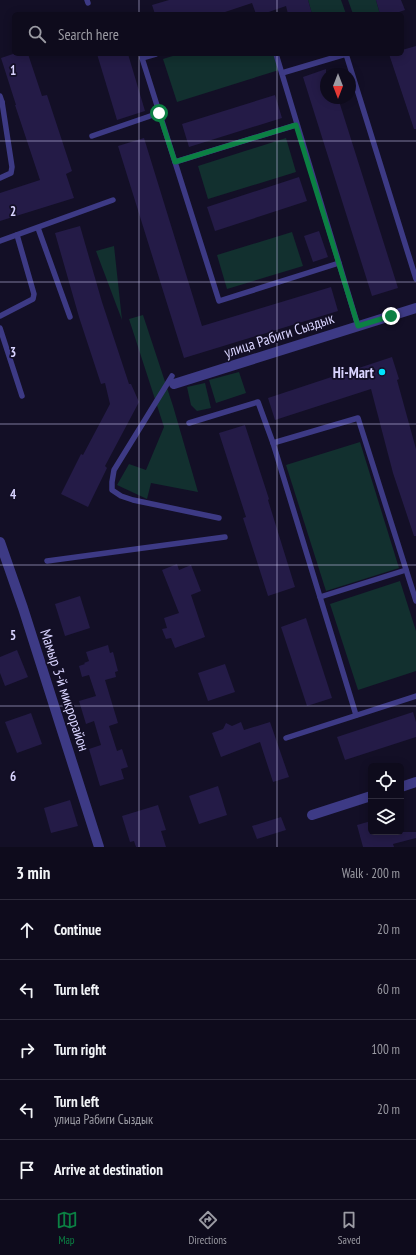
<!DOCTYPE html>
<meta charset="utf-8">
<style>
:root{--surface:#0e0b1c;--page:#171425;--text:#f1f3f6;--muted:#9b9ba3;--line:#2e2b3b;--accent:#0b8043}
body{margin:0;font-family:"PT Sans Narrow",sans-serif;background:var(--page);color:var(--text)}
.controls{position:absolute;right:12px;bottom:12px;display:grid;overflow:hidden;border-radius:6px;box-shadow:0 2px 10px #0003}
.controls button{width:36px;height:36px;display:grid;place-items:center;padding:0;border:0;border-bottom:1px solid var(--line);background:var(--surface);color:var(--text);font:20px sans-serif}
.compass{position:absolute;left:320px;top:68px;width:36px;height:36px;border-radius:50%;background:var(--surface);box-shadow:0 2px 10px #0003;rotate:180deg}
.stop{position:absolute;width:12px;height:12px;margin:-9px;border:3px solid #0b8043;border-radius:50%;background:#fff}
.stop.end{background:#0b8043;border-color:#fff;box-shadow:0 1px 4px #0008}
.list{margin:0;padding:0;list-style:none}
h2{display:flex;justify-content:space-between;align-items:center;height:52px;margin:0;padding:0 16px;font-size:17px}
h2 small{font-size:13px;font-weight:400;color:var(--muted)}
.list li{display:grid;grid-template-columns:26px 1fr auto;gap:12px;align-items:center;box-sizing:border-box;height:60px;padding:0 16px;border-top:1px solid var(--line)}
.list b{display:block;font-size:15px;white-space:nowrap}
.list p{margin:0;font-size:13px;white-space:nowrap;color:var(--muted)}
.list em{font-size:13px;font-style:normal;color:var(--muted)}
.icon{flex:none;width:22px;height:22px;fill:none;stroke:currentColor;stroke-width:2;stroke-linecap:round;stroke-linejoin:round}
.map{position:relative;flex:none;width:416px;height:847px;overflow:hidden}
.search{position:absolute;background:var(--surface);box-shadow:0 2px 10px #0003;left:12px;right:12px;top:12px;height:44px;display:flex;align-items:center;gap:10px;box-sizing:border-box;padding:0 14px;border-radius:6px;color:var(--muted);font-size:15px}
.sheet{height:352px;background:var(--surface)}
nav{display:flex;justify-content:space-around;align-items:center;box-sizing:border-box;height:56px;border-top:1px solid var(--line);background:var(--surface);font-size:11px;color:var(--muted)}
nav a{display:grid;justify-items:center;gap:2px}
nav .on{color:var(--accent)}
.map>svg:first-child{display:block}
.green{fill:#12302f}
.building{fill:#241b47}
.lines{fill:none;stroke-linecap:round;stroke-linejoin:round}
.lane{stroke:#3d3a85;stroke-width:5.5}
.street{stroke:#3d3a85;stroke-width:10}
.route{stroke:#0b8043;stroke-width:5}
.grid{fill:none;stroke:#d9d4ff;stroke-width:1;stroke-opacity:0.55}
.poi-dot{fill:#00e5ff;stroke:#130f26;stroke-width:1.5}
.labels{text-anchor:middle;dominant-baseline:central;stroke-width:3.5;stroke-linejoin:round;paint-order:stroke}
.street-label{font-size:15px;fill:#d9d4ff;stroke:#130f26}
.poi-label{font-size:15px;font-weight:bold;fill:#d9d4ff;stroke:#130f26;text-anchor:end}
.grid-label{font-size:13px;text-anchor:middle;font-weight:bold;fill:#d9d4ff;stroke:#130f26;stroke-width:3.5;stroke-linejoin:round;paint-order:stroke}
</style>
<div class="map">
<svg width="416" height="847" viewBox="0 0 416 847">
<rect width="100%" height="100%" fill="#130f26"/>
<g class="green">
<path d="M308 0H341L346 14H312Z"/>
<path d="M348 0H376L380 14H353Z"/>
<path d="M179 54H274L279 70 177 102 163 59Z"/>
<path d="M286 138 296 172 208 199 198 166Z"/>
<path d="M292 232 303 266 227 289 217 255Z"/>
<path d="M114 246 122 320 96 251Z"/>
<path d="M143 315 173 406 198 492 151 483 147 499 117 485 129 464 146 470 164 427 129 319Z"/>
<path d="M239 372 246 393 216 403 209 380Z"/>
<path d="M205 383 211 408 197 411 191 405 187 387Z"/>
<path d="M360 442 399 568 326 591 286 465Z"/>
<path d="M400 581 416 631V671L358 690 330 604Z"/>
</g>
<g class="building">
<path d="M169 0H308L312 14H288L286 6 263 14H256L252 3 219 14H155L152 5Z"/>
<path d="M376 0H401L405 10 393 14H380Z"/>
<path d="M416 46V129H414L389 54H402V50Z"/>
<path d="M13 54H28L42 96 47 95 72 171 66 174 74 198 0 221V193L40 180 15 105H16L1 58Z"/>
<path d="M97 54H128L145 111 117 120Z"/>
<path d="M326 69V98H338L398 288 372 296 303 77Z"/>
<path d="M275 95 282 118 189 147 182 124Z"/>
<path d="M144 138 202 326 331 287 338 311 184 358 118 146Z"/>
<path d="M299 177 307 201 215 231 207 207Z"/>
<path d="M80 226 102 302 129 384H131L139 402 105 466 107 468 88 507 61 494 81 454 83 455 110 404 105 383 101 384 79 317 55 233Z"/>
<path d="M319 231 328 257 313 262 304 236Z"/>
<path d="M392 357 399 379 397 380 416 449V536H414L393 473 371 389 275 420 268 398Z"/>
<path d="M245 425 269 499 268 500 295 587 268 596 243 518 246 517 219 433Z"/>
<path d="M177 564 179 570 191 565 201 591 191 595 205 637 175 648 171 638 166 639 162 629 167 628 164 618 179 613 162 570Z"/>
<path d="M80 596 90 628 65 636 55 604Z"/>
<path d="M306 618 332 698 307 706 281 627Z"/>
<path d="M108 645 110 653 113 652 118 671 115 672 116 677 105 680 118 723 109 726 117 751 122 749 128 767 121 769 124 779 100 786 89 749 101 745 94 721 86 724 79 701 96 696 89 675 82 677 79 666 85 664 84 663 89 661 86 652Z"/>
<path d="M17 650 28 677 5 686 0 673V657Z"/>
<path d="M225 664 235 692 208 701 198 673Z"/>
<path d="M413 712 416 722V737L345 760 337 737Z"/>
<path d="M31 713 42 744 17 753 5 722Z"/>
<path d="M241 722 244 730 270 722 289 777 273 782 260 742 221 757 212 733 223 729 226 723 232 726Z"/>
<path d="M218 786 227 815 199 824 189 796Z"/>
<path d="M70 800 78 826 51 833 44 808Z"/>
<path d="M158 805 166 830 161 831 166 847H136L134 841 130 842 122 816Z"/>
<path d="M281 817 286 830 257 839 252 826Z"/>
<path d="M371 821V832H416V838L393 844 394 847H363L357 825Z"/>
</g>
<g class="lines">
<g class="lane">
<path d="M87 0 88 3"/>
<path d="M156 54 142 58 219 301 339 263"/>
<path d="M276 54 358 326"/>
<path d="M282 73 346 54 416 279"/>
<path d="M0 96 2 102 0 103"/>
<path d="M92 136 159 113"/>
<path d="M175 162 296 125"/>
<path d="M0 178 11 173 12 167 2 102"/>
<path d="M38 228 70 317"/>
<path d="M0 241 113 200"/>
<path d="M0 316 33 299 34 294 17 235"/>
<path d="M0 328 22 396"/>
<path d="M172 376 114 470 112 482V490L121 496 133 500 219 518"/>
<path d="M189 423 258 402 273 443"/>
<path d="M47 561 225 537"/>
<path d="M320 597 406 570"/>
<path d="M356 715 273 443 358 418 416 601"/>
<path d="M286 738 416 696"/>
</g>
<g class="street">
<path d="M174 384 416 308"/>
<path d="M0 542 23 608 99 847"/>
<path d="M401 787 416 782"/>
<path d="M312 815 371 796"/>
</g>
</g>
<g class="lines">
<path class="route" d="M159 113 175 162 296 125 358 326 391 316"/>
</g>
<path class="grid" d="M139 0V14M277 0V14M139 54V847M277 54V847M0 141H416M0 282H416M0 424H416M0 565H416M0 706H416"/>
<circle class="poi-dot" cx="382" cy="372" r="4"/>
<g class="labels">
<g class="street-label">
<text transform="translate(279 335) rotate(-18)">улица Рабиги Сыздык</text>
<text transform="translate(65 690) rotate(72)">Мамыр 3-й микрорайон</text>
</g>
<g class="poi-label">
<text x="374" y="372">Hi-Mart</text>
</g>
</g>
<g class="grid-label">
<text x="13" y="75">1</text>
<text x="13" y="216">2</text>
<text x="13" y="357">3</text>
<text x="13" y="499">4</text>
<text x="13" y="640">5</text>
<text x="13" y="781">6</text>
</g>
</svg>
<div class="controls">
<button><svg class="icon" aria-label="locate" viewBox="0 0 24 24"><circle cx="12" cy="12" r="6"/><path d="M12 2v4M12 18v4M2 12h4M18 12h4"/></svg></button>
<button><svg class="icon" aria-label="layers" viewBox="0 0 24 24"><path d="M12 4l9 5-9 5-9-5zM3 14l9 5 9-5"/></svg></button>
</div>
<svg class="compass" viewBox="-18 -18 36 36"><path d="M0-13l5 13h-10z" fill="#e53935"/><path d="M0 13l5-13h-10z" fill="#9b9ba3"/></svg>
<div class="stop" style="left:159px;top:113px"></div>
<div class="stop end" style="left:391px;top:316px"></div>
<div class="search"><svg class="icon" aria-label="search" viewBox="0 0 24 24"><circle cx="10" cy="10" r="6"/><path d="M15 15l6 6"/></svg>Search here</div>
</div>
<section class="sheet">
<h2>3 min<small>Walk · 200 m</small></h2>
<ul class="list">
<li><svg class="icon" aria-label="ahead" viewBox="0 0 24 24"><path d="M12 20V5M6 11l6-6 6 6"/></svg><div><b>Continue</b></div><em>20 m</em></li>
<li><svg class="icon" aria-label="left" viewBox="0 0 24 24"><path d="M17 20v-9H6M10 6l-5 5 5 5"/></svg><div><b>Turn left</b></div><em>60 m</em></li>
<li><svg class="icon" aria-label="right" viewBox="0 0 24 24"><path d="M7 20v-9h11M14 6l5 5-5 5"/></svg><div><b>Turn right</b></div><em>100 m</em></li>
<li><svg class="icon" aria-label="left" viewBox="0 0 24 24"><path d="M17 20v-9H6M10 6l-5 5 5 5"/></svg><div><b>Turn left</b><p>улица Рабиги Сыздык</p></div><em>20 m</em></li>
<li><svg class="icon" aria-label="arrive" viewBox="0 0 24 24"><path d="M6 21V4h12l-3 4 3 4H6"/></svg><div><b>Arrive at destination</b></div></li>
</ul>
</section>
<nav>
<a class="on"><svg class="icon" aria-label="map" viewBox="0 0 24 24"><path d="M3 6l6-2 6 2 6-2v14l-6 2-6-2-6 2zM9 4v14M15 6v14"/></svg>Map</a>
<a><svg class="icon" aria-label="directions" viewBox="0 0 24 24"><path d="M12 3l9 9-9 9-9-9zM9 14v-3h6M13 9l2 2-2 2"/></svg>Directions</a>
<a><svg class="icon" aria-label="saved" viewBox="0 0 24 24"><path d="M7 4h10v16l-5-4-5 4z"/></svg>Saved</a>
</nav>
